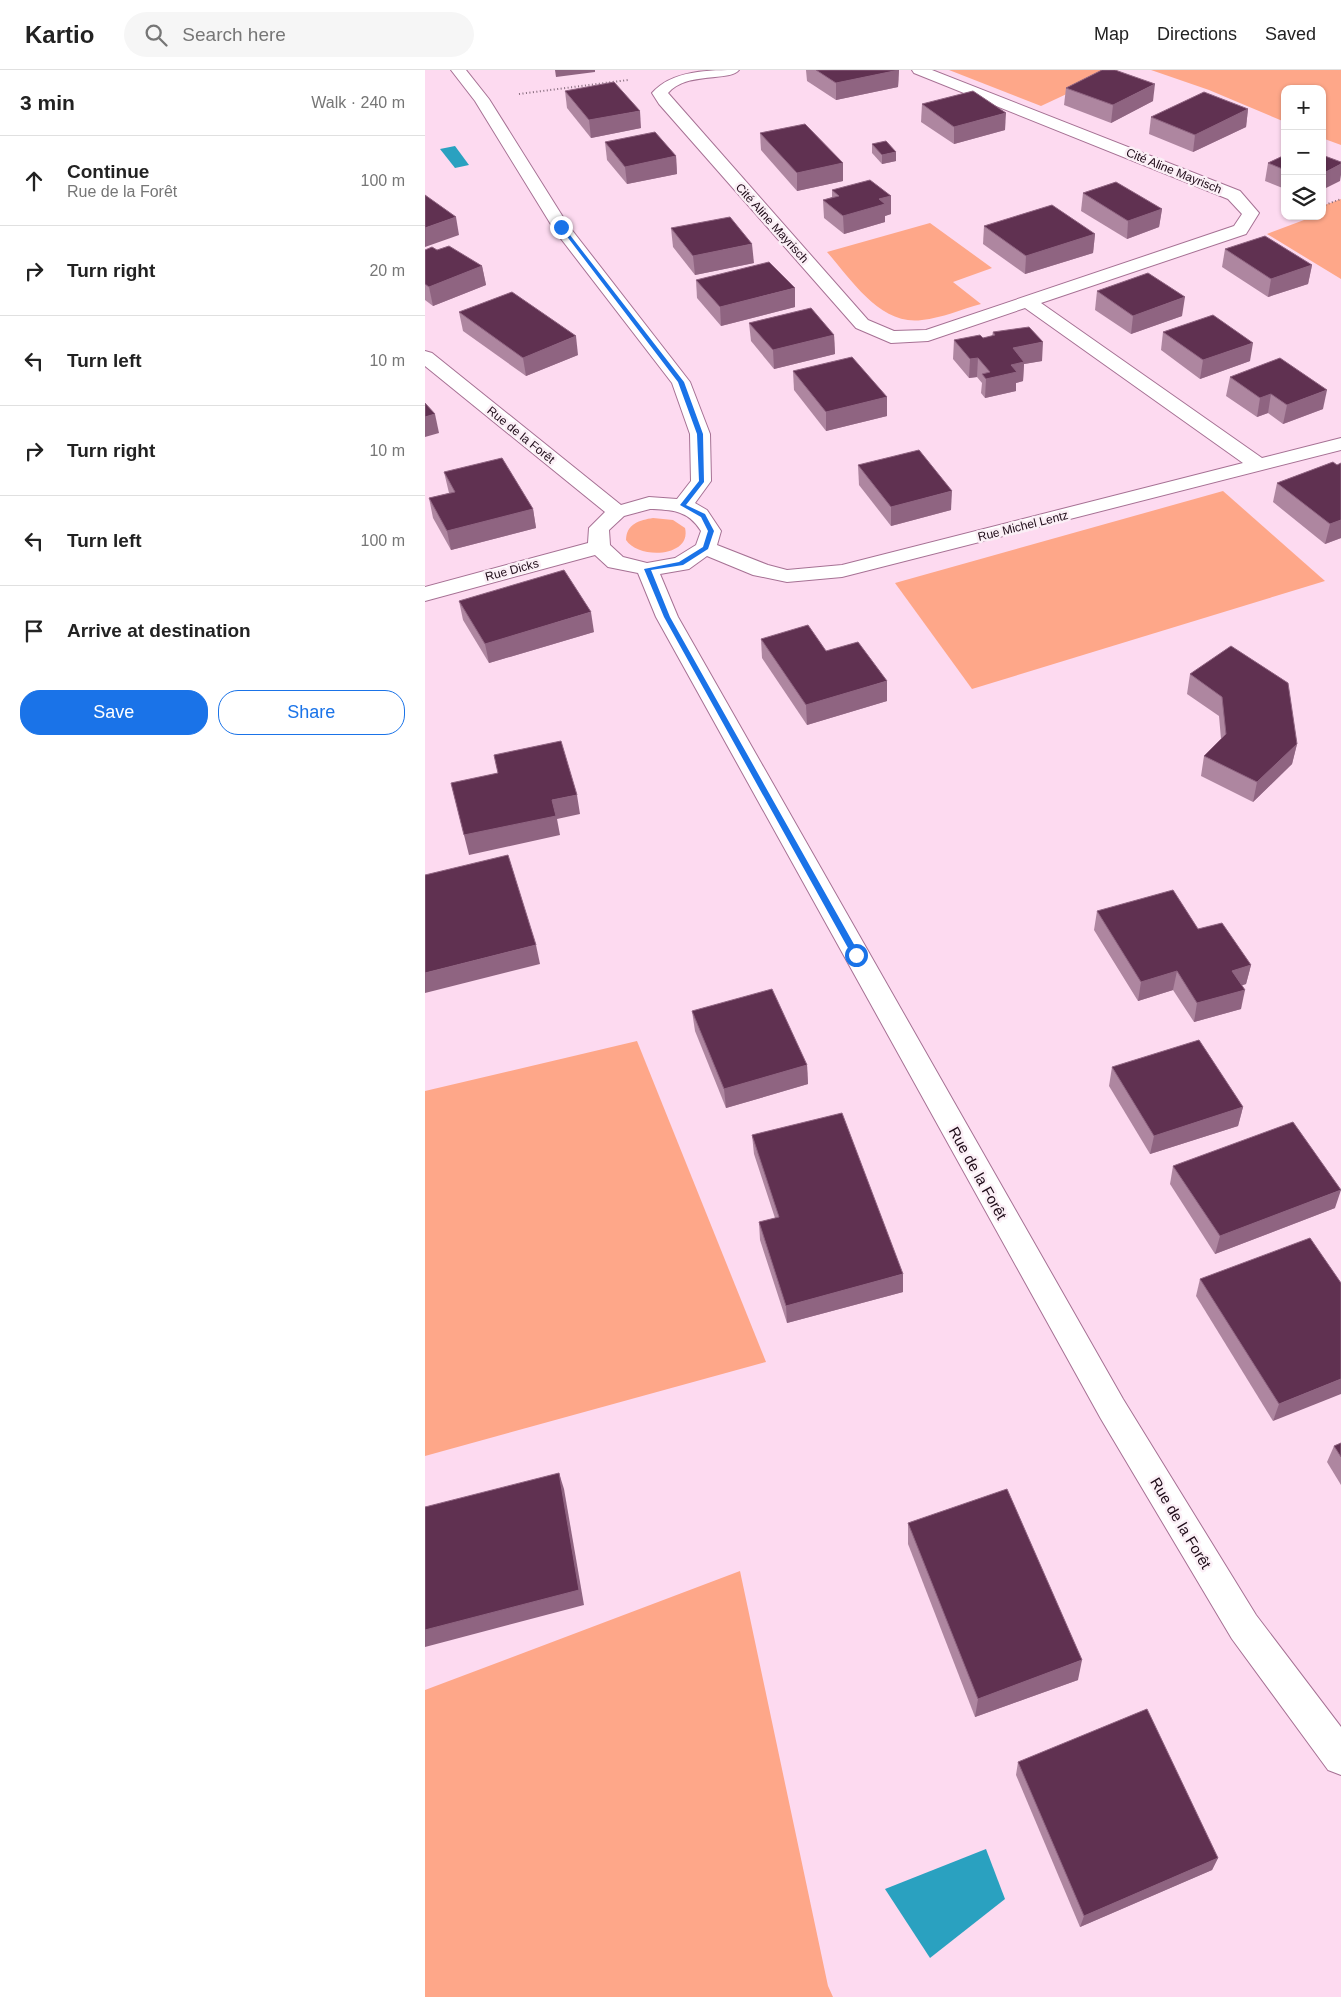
<!DOCTYPE html>
<meta charset="utf-8">
<style>
:root{--surface:#fff;--page:#f6f6f6;--text:#222;--muted:#767676;--line:#e0e0e0;--accent:#1a73e8}
body{margin:0;font-family:Helvetica,sans-serif;background:var(--page);color:var(--text)}
.controls{position:absolute;right:15px;top:15px;display:grid;overflow:hidden;border-radius:10px;box-shadow:0 1px 4px #0004}
.controls button{width:45px;height:45px;display:grid;place-items:center;padding:0;border:0;border-bottom:1px solid var(--line);background:var(--surface);color:var(--text);font:25px sans-serif}
.stop{position:absolute;width:15px;height:15px;margin:-11px;border:4px solid #1a73e8;border-radius:50%;background:#fff}
.stop.end{background:#1a73e8;border-color:#fff;box-shadow:0 1px 5px #0008}
.list{margin:0;padding:0;list-style:none}
h2{display:flex;justify-content:space-between;align-items:center;height:65px;margin:0;padding:0 20px;font-size:21px}
h2 small{font-size:16px;font-weight:400;color:var(--muted)}
.list li{display:grid;grid-template-columns:32px 1fr auto;gap:15px;align-items:center;box-sizing:border-box;height:90px;padding:0 20px;border-top:1px solid var(--line)}
.list b{display:block;font-size:19px;white-space:nowrap}
.list p{margin:0;font-size:16px;white-space:nowrap;color:var(--muted)}
.list em{font-size:16px;font-style:normal;color:var(--muted)}
.actions{display:flex;gap:10px;padding:15px 20px}
.actions a{flex:1;padding:11px 0;border:1px solid var(--accent);border-radius:20px;text-align:center;font-size:18px;color:var(--accent)}
.actions .main{background:var(--accent);color:#fff}
.icon{flex:none;width:28px;height:28px;fill:none;stroke:currentColor;stroke-width:2;stroke-linecap:round;stroke-linejoin:round}
.map{position:relative;flex:none;width:916px;height:1927px;overflow:hidden}
header{display:flex;align-items:center;gap:30px;box-sizing:border-box;height:70px;padding:0 25px;background:var(--surface);border-bottom:1px solid var(--line)}
header strong{font-size:24px}
nav{display:flex;gap:28px;margin-inline-start:auto;font-size:18px}
.search{width:350px;height:45px;background:var(--page);display:flex;align-items:center;gap:12px;box-sizing:border-box;padding:0 18px;border-radius:28px;color:var(--muted);font-size:19px}
main{display:flex}
aside{flex:1;background:var(--surface)}
.map>svg:first-child{display:block}
.green{fill:#fea789}
.water{fill:#2aa1c0}
.lines{fill:none;stroke-linecap:round;stroke-linejoin:round}
.minor-casing{stroke:#a67194;stroke-width:2}
.path{stroke:#876d7e;stroke-width:2;stroke-dasharray:1 2.5;stroke-linecap:butt}
.minor{fill:#fff;fill-rule:evenodd}
.wall{fill:#ae86a0}
.shaded-wall{fill:#8f6481}
.building{fill:#603151;stroke:#8f6481}
.route{fill:#1a73e8}
.labels{text-anchor:middle;dominant-baseline:central;stroke-width:5;stroke-linejoin:round;paint-order:stroke}
.far-street-label{font-size:12px;fill:#1d0a17;stroke:#fbeff6}
.street-label{font-size:15px;fill:#1d0a17;stroke:#fbeff6}
</style>
<header>
<strong>Kartio</strong>
<div class="search"><svg class="icon" aria-label="search" viewBox="0 0 24 24"><circle cx="10" cy="10" r="6"/><path d="M15 15l6 6"/></svg>Search here</div>
<nav><a>Map</a><a>Directions</a><a>Saved</a></nav>
</header>
<main>
<aside>
<h2>3 min<small>Walk · 240 m</small></h2>
<ul class="list">
<li><svg class="icon" aria-label="ahead" viewBox="0 0 24 24"><path d="M12 20V5M6 11l6-6 6 6"/></svg><div><b>Continue</b><p>Rue de la Forêt</p></div><em>100 m</em></li>
<li><svg class="icon" aria-label="right" viewBox="0 0 24 24"><path d="M7 20v-9h11M14 6l5 5-5 5"/></svg><div><b>Turn right</b></div><em>20 m</em></li>
<li><svg class="icon" aria-label="left" viewBox="0 0 24 24"><path d="M17 20v-9H6M10 6l-5 5 5 5"/></svg><div><b>Turn left</b></div><em>10 m</em></li>
<li><svg class="icon" aria-label="right" viewBox="0 0 24 24"><path d="M7 20v-9h11M14 6l5 5-5 5"/></svg><div><b>Turn right</b></div><em>10 m</em></li>
<li><svg class="icon" aria-label="left" viewBox="0 0 24 24"><path d="M17 20v-9H6M10 6l-5 5 5 5"/></svg><div><b>Turn left</b></div><em>100 m</em></li>
<li><svg class="icon" aria-label="arrive" viewBox="0 0 24 24"><path d="M6 21V4h12l-3 4 3 4H6"/></svg><div><b>Arrive at destination</b></div></li>
</ul>
<div class="actions"><a class="main">Save</a><a>Share</a></div>
</aside>
<div class="map">
<svg width="916" height="1927" viewBox="0 0 916 1927">
<rect width="100%" height="100%" fill="#fddaf0"/>
<g class="green">
<path d="M524 0H693L616 36Z"/>
<path d="M726 0H916V75L897 68V19H860V52L784 20Z"/>
<path d="M916 129V209L842 164 879 150 872 146H897V136Z"/>
<path d="M505 153 567 198 528 212 556 234C537 239 517 248 497 250 455 256 426 209 402 182Z"/>
<path d="M798 421 900 511 547 619 470 513Z"/>
<path d="M228 448 248 450 260 458C267 487 214 490 201 470 201 454 215 450 228 448Z"/>
<path d="M212 971 341 1292 0 1386V1021Z"/>
<path d="M315 1501 403 1916 408 1927H0V1620Z"/>
</g>
<g class="water">
<path d="M30 76 44 95 30 98 15 79Z"/>
<path d="M561 1779 580 1829 505 1888 460 1819Z"/>
</g>
<g class="lines">
<g class="minor-casing">
<path id="minor" d="M26 0H41L64 29 143 155 265 312 285 364 286 411 270 433 282 440 296 461 292 475 343 495 362 500 417 495 818 393 600 238 503 271 466 273 431 258 234 34 227 23C247 0 284 0 314 0 305 12 262 1 243 23L443 250 469 261 501 260 809 156 817 144 803 129 489 3 487 0H507L815 121 834 143 821 164 616 233 837 388 916 368V380L417 507 362 512 328 505 282 486 264 499 235 504 253 547 698 1329 831 1545 916 1657V1705L903 1700 807 1569 676 1349 231 547 213 503 183 497 170 485 0 531V517L163 473 164 458 180 442 0 296V281L7 283 196 435 224 427 252 429 266 411 265 364 247 313 130 161 50 31ZM225 439C247 440 263 440 276 461L271 475 250 488 222 493 198 487 185 475 184 460 199 446Z"/>
</g>
<g class="path">
<path d="M94 24 203 10"/>
<path d="M897 136 916 129"/>
</g>
<use href="#minor" class="minor"/>
</g>
<g class="wall">
<path d="M381 0H474L473 17 411 30 382 11Z"/>
<path d="M641 18 728 31 686 53 639 35Z"/>
<path d="M140 21 216 58 166 68 142 38Z"/>
<path d="M497 34 580 60 529 74 496 52Z"/>
<path d="M823 39 821 57 768 82 724 64 726 47Z"/>
<path d="M335 63 418 93V111L372 121 336 80Z"/>
<path d="M180 72 251 86 252 104 202 114 182 90Z"/>
<path d="M447 74 471 91 457 94 447 83Z"/>
<path d="M860 85V119L840 111 843 93Z"/>
<path d="M407 120 466 126V144L460 146V152L419 164 399 148 398 130 407 127Z"/>
<path d="M658 123 737 139 734 157 702 169 656 141Z"/>
<path d="M559 156 670 164 668 183 600 204 558 174Z"/>
<path d="M246 158 329 193 270 205 248 177Z"/>
<path d="M800 179 887 195 883 214 843 227 797 197Z"/>
<path d="M0 180H12L57 196 61 215 8 236 0 230Z"/>
<path d="M271 210 370 237 296 256 272 228Z"/>
<path d="M672 221 757 246 706 264 670 240Z"/>
<path d="M34 242 153 285 101 306 38 261Z"/>
<path d="M324 253 409 265 410 284 349 299 326 271Z"/>
<path d="M568 262 617 291 599 294 598 311 591 313V321L560 328 556 323 557 313 552 307 544 308 528 289 529 270 558 268 567 266Z"/>
<path d="M738 262 825 291 775 309 736 280Z"/>
<path d="M368 301 462 327V346L401 361 369 320Z"/>
<path d="M805 307 898 339 858 354 843 343 832 347 801 326Z"/>
<path d="M908 392 916 468 900 474 848 432 852 413Z"/>
<path d="M433 395 526 440 466 456 434 415Z"/>
<path d="M19 402 108 439 111 458 26 480 8 448 4 428 24 423Z"/>
<path d="M34 531 169 562 64 593 38 550Z"/>
<path d="M336 569 401 581 462 631 382 655 337 588Z"/>
<path d="M765 604 872 674 867 694 828 732 776 706 779 686 796 669 794 646 762 624Z"/>
<path d="M672 841 773 859 826 895 821 914 817 915 816 939 769 952 748 920 713 931 669 860Z"/>
<path d="M267 941 382 995 383 1014 301 1038 270 961Z"/>
<path d="M687 997 818 1037 813 1056 725 1084 684 1016Z"/>
<path d="M327 1065 478 1222 362 1253 335 1170 334 1152 350 1148 329 1084Z"/>
<path d="M748 1096 910 1138 790 1184 745 1114Z"/>
<path d="M775 1209 916 1213 848 1351 771 1226Z"/>
<path d="M916 1373V1415L902 1392 909 1376Z"/>
<path d="M483 1453 653 1610 550 1647 483 1474Z"/>
<path d="M593 1692 793 1788 787 1800 655 1857 591 1705Z"/>
</g>
<g class="shaded-wall">
<path d="M130 0H170V2L131 7Z"/>
<path d="M474 0 473 17 411 30V13Z"/>
<path d="M730 14 728 31 686 53 688 35Z"/>
<path d="M823 39 821 57 768 82 770 65Z"/>
<path d="M215 41 216 58 166 68 164 50Z"/>
<path d="M581 43 580 60 529 74V57Z"/>
<path d="M471 82V91L457 94V85Z"/>
<path d="M251 86 252 104 202 114 200 97Z"/>
<path d="M418 93V111L372 121V103Z"/>
<path d="M916 94V105L915 111 897 120V104Z"/>
<path d="M466 126V144L460 146V152L419 164 418 146 454 129Z"/>
<path d="M737 139 734 157 702 169 703 151Z"/>
<path d="M31 147 34 165 0 177V158Z"/>
<path d="M670 164 668 183 600 204 601 186Z"/>
<path d="M327 174 329 193 270 205 268 186Z"/>
<path d="M887 195 883 214 843 227 846 209Z"/>
<path d="M57 196 61 215 8 236 4 217Z"/>
<path d="M370 218V237L296 256 295 237Z"/>
<path d="M760 227 757 246 706 264 708 246Z"/>
<path d="M409 265 410 284 349 299 348 280Z"/>
<path d="M151 266 153 285 101 306 98 288Z"/>
<path d="M618 272 617 291 599 294 598 311 591 313V321L560 328 561 309 588 278Z"/>
<path d="M828 273 825 291 775 309 778 290Z"/>
<path d="M553 288 552 307 544 308 545 289Z"/>
<path d="M902 320 898 339 858 354 862 335Z"/>
<path d="M846 324 843 343 832 347 835 328Z"/>
<path d="M462 327V346L401 361V342Z"/>
<path d="M10 344 14 363 0 367V347Z"/>
<path d="M527 421 526 440 466 456V437Z"/>
<path d="M108 439 111 458 26 480 22 461Z"/>
<path d="M916 450V468L900 474 905 454Z"/>
<path d="M166 542 169 562 64 593 60 574Z"/>
<path d="M462 611V631L382 655 381 635Z"/>
<path d="M872 674 867 694 828 732 832 712Z"/>
<path d="M152 725 155 744 132 749 135 765 44 785 39 765 127 730Z"/>
<path d="M111 875 115 894 0 923V903Z"/>
<path d="M826 895 821 914 803 920 807 901Z"/>
<path d="M752 901 748 920 713 931 716 912Z"/>
<path d="M820 920 816 939 769 952 772 933Z"/>
<path d="M382 995 383 1014 301 1038 299 1019Z"/>
<path d="M818 1037 813 1056 725 1084 729 1066Z"/>
<path d="M916 1120 910 1138 790 1184 795 1166Z"/>
<path d="M478 1204V1222L362 1253 361 1236Z"/>
<path d="M916 1309V1324L848 1351 854 1334Z"/>
<path d="M134 1403 139 1419 159 1535 0 1577V1560Z"/>
<path d="M657 1590 653 1610 550 1647 553 1629Z"/>
<path d="M793 1788 787 1800 655 1857 659 1846Z"/>
</g>
<g class="building">
<path d="M391 0H474L411 13Z"/>
<path d="M677 0H690L730 14 688 35 641 18Z"/>
<path d="M189 12 215 41 164 50 140 21Z"/>
<path d="M548 21 581 43 529 57 497 34Z"/>
<path d="M779 22 823 39 770 65 726 47Z"/>
<path d="M380 54 418 93 372 103 335 63Z"/>
<path d="M230 62 251 86 200 97 180 72Z"/>
<path d="M461 71 471 82 457 85 447 74Z"/>
<path d="M860 85V100L843 93Z"/>
<path d="M897 85 916 92V94L897 104Z"/>
<path d="M445 110 466 126 454 129 460 134 418 146 398 130 414 126 407 120Z"/>
<path d="M691 112 737 139 703 151 658 123Z"/>
<path d="M0 125 31 147 0 158Z"/>
<path d="M627 135 670 164 601 186 559 156Z"/>
<path d="M305 147 327 174 268 186 246 158Z"/>
<path d="M840 166 887 195 846 209 800 179Z"/>
<path d="M24 176 57 196 4 217 0 214V180L7 177 12 180Z"/>
<path d="M344 192 370 218 295 237 271 210Z"/>
<path d="M723 203 760 227 708 246 672 221Z"/>
<path d="M87 222 151 266 98 288 34 242Z"/>
<path d="M386 238 409 265 348 280 324 253Z"/>
<path d="M788 245 828 273 778 290 738 262Z"/>
<path d="M604 257 618 272 588 278 599 292 586 295 592 302 561 309 557 304 565 302 553 288 545 289 529 270 555 265 558 268 570 265 568 262Z"/>
<path d="M427 287 462 327 401 342 368 301Z"/>
<path d="M855 288 902 320 862 335 846 324 835 328 805 307Z"/>
<path d="M0 333 10 344 0 347Z"/>
<path d="M494 380 527 421 466 437 433 395Z"/>
<path d="M77 388 108 439 22 461 4 428 30 422 19 402Z"/>
<path d="M908 392 912 395 916 393V450L905 454 852 413Z"/>
<path d="M139 500 166 542 60 574 34 531Z"/>
<path d="M383 555 401 581 433 572 462 611 381 635 336 569Z"/>
<path d="M806 576 863 613 872 674 832 712 779 686 801 664 797 627 765 604Z"/>
<path d="M136 671 152 725 127 730 131 746 39 765 26 713 73 703 69 685Z"/>
<path d="M83 785 111 875 0 903V805Z"/>
<path d="M748 820 773 859 797 853 826 895 807 901 820 920 772 933 752 901 716 912 672 841Z"/>
<path d="M347 919 382 995 299 1019 267 941Z"/>
<path d="M774 970 818 1037 729 1066 687 997Z"/>
<path d="M417 1043 478 1204 361 1236 334 1152 354 1147 327 1065Z"/>
<path d="M868 1052 916 1120 795 1166 748 1096Z"/>
<path d="M885 1168 916 1213V1309L854 1334 775 1209Z"/>
<path d="M916 1373V1387L909 1376Z"/>
<path d="M134 1403 154 1520 0 1560V1437Z"/>
<path d="M582 1419 657 1590 553 1629 483 1453Z"/>
<path d="M722 1639 793 1788 659 1846 593 1692Z"/>
</g>
<path class="route" d="M134 156H138L259 312 278 364 279 412 261 435 280 444 289 461 283 479 258 495 226 500 245 547 435 885 434 887H428L239 547 219 499 254 492 278 477 283 461 276 447 255 435 274 411 272 364 253 312Z"/>
<g class="labels">
<g class="far-street-label">
<text transform="translate(749 101) rotate(22)">Cité Aline Mayrisch</text>
<text transform="translate(347 153) rotate(48)">Cité Aline Mayrisch</text>
<text transform="translate(96 365) rotate(39)">Rue de la Forêt</text>
<text transform="translate(598 456) rotate(-14)">Rue Michel Lentz</text>
<text transform="translate(87 500) rotate(-15)">Rue Dicks</text>
</g>
<g class="street-label">
<text transform="translate(553 1103) rotate(61)">Rue de la Forêt</text>
<text transform="translate(756 1453) rotate(59)">Rue de la Forêt</text>
</g>
</g>
</svg>
<div class="controls">
<button>+</button>
<button>−</button>
<button><svg class="icon" aria-label="layers" viewBox="0 0 24 24"><path d="M12 4l9 5-9 5-9-5zM3 14l9 5 9-5"/></svg></button>
</div>
<div class="stop" style="left:431px;top:885px"></div>
<div class="stop end" style="left:136px;top:157px"></div>
</div>
</main>
